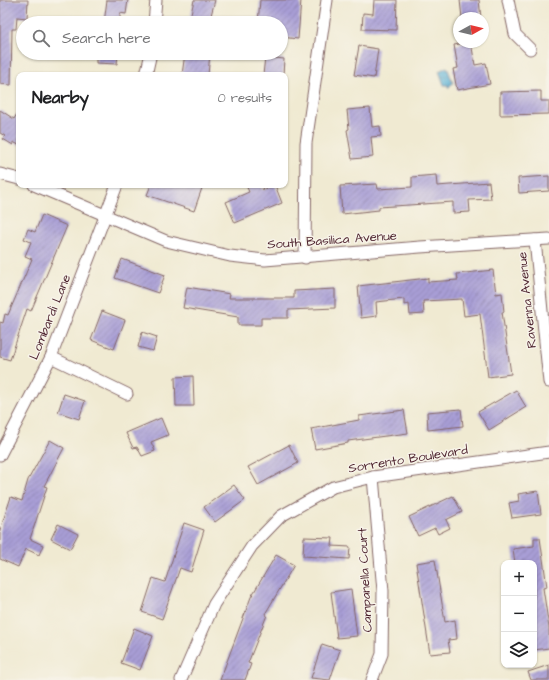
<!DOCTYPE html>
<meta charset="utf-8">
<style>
:root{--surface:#fff;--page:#f6f6f6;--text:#202124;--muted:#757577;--line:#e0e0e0}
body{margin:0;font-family:"Architects Daughter",sans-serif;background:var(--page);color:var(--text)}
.controls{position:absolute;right:12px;bottom:12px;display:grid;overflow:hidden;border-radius:8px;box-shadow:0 1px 3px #0004}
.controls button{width:36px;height:36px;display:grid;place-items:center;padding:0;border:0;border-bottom:1px solid var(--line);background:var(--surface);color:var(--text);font:20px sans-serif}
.compass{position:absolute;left:453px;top:12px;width:36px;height:36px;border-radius:50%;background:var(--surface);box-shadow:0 1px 3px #0004;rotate:82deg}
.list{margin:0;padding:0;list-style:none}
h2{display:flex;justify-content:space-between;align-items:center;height:52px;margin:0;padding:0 16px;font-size:17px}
h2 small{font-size:13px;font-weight:400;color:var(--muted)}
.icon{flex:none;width:22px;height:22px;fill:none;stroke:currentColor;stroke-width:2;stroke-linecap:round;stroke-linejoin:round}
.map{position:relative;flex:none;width:549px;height:680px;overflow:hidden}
.search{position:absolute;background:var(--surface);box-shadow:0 1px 3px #0004;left:16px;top:16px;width:272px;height:44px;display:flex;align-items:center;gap:10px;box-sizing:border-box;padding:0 14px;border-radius:22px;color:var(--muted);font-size:15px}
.panel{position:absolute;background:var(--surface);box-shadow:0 1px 3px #0004;left:16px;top:72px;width:272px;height:116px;border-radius:8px}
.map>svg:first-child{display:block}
.water{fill:url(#water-waves);stroke:#516880}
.building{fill:url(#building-hatch)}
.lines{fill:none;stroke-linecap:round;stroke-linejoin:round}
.street-casing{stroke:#846665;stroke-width:13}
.street{stroke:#fff;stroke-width:11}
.labels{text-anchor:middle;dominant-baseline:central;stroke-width:3;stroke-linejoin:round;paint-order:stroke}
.street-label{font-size:13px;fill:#4a1f2b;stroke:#f7f3e8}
</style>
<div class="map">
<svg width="549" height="680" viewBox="0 0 549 680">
<defs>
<pattern id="water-waves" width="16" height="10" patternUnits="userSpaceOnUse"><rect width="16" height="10" fill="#58b0d5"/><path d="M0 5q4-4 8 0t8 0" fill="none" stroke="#4b8fad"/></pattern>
<pattern id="building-hatch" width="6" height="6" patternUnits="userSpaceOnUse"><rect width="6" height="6" fill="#a89ed6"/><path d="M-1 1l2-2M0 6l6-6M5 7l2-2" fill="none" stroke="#8b80ae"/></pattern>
</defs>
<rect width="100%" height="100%" fill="#f7f3e8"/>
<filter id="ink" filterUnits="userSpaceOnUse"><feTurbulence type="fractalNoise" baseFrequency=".025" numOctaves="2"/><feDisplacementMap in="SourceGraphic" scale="8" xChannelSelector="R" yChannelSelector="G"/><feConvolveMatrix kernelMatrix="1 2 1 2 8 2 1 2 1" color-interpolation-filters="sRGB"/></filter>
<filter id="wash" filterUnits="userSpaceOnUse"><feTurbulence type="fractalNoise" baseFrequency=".012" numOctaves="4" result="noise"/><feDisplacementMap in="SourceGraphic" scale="16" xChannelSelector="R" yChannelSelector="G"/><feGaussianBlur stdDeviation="0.9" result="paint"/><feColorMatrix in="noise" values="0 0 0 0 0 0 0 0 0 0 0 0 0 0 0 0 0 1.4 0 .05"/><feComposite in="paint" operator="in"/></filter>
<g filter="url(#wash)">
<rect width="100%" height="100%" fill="#f0ead2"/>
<path class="water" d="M447 67 453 83 448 88V85H444L439 71Z"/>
<g id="blocks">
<g class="building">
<path d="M0 0H28L27 18 17 17 16 29H12L11 85 0 84Z"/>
<path d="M107 0H128L126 14 120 13V23H104Z"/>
<path d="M194 0H215L209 23H189Z"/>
<path d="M260 0H301L298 39 281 37V23H258Z"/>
<path d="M374 0H397L396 30 362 29 363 13 373 14Z"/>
<path d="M460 0H479L481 18H462Z"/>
<path d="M471 42 475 65 486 63 490 84 457 90 453 69 458 68 454 45Z"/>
<path d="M359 46 378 49 374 78 354 75Z"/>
<path d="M96 53H118L117 64 96 63Z"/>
<path d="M185 53H210L208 75H182Z"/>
<path d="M265 57 284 59 283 75H263Z"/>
<path d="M541 91V101H549V114L500 115V92Z"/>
<path d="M370 108 372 127 380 126 381 136 371 137 373 157 352 159 347 130 349 129 347 110Z"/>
<path d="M0 110 14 119 17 114 19 115V145L13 142V145L3 139 5 136 0 133Z"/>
<path d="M436 175 437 186 489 182 491 199 469 200 470 212 453 213V202L379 207V210L342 214 340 186 377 184 378 189 412 187V177Z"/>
<path d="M549 176V191L519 193 518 178Z"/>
<path d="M151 185H193L202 188 194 211 147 195Z"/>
<path d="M246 185H261L263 190 275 185 282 203 235 223 226 202 249 192Z"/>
<path d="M42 215 67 226 31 311 27 309 10 360 0 357V322L3 323 5 314 8 315 32 259 25 256 31 242 24 239 28 229 35 232Z"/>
<path d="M122 259 165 275 158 293 115 278Z"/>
<path d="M493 270 496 294 502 293 504 312H502L511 374 488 377 480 314 464 316 462 299 423 301 424 314 410 315 409 304 404 305V299L376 302 377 316 361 318 358 286 428 278V282L458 280 457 274Z"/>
<path d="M187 287 230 294 229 298H294V291L335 289V308L288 310V318H261V325H238V317L183 308Z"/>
<path d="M102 311 125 320 114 349 91 340Z"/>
<path d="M142 332 157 337 153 351 138 347Z"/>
<path d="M193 376 194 406H176L175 377Z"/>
<path d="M516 390 526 407 489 430 478 412Z"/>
<path d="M64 394 85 401 79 419 58 412Z"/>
<path d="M461 409 463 426 428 430 427 412Z"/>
<path d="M404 410 408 433 348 441V443L315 449 311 429 359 420V416Z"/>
<path d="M161 418 168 435 151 442 155 451 142 456 137 447 133 448 126 433Z"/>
<path d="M50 440 64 448 44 486 47 487 30 539 43 545 39 555 26 549 18 567 0 559V530L11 497 22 501 28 480Z"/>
<path d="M289 445 298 463 258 485 248 467Z"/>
<path d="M234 485 245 500 215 522 204 507Z"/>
<path d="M538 491 541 514 512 518 509 503 519 501 518 494Z"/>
<path d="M453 496 462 512 446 520 450 528 438 534 435 528 418 536 409 517Z"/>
<path d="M184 523 204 530 191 572 180 568 162 619 142 612 153 578 165 582Z"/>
<path d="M58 524 78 534 70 549 51 539Z"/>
<path d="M304 537 333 538 332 546 350 547 349 559 303 556Z"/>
<path d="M534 538H540L547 587 543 588 549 628V648L534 650V563H515L513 549 534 546Z"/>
<path d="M276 555 294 565 265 614 267 615 248 663 251 664 245 680H220L251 597Z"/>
<path d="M435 560 445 622 455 620 457 639 448 640 450 652 430 654 416 563Z"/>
<path d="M351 589 357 636 337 638 331 592Z"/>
<path d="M134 628 153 636 140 670 121 663Z"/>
<path d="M322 644 340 650 330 680 311 678Z"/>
<path d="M549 665V680H531L528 672Z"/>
</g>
</g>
</g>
<g filter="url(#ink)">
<use href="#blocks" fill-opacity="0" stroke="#846665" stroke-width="1"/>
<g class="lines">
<g class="street-casing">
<g id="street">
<path d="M508 0 515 34 530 49"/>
<path d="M154 23 156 0"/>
<path d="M146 75 151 53"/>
<path d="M0 174 19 179"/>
<path d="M34 185 166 241 230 256 265 260 420 247 549 239"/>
<path d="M535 240 549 382"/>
<path d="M305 258 306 143 327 0"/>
<path d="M51 357 127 394"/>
<path d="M0 455 51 357 117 185"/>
<path d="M181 680 214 604 252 546 281 516 333 487 373 477 549 452"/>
<path d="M372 680 382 654 383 591 373 477"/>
</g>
</g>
<use href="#street" class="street"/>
</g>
</g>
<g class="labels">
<g class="street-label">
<text transform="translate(332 240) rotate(-4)">South Basilica Avenue</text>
<text transform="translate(527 300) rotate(-96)">Ravenna Avenue</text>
<text transform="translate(50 317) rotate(-68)">Lombardi Lane</text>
<text transform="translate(408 459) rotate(-9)">Sorrento Boulevard</text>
<text transform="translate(365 580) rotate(-93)">Campanella Court</text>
</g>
</g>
</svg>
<div class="controls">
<button>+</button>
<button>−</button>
<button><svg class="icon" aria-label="layers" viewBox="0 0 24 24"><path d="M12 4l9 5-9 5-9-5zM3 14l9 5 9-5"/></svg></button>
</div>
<svg class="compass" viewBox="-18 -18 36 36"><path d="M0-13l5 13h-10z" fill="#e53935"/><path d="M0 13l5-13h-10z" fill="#757577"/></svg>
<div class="search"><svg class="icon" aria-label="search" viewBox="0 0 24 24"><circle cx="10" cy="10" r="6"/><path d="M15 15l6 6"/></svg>Search here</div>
<section class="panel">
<h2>Nearby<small>0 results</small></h2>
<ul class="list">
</ul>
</section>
</div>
